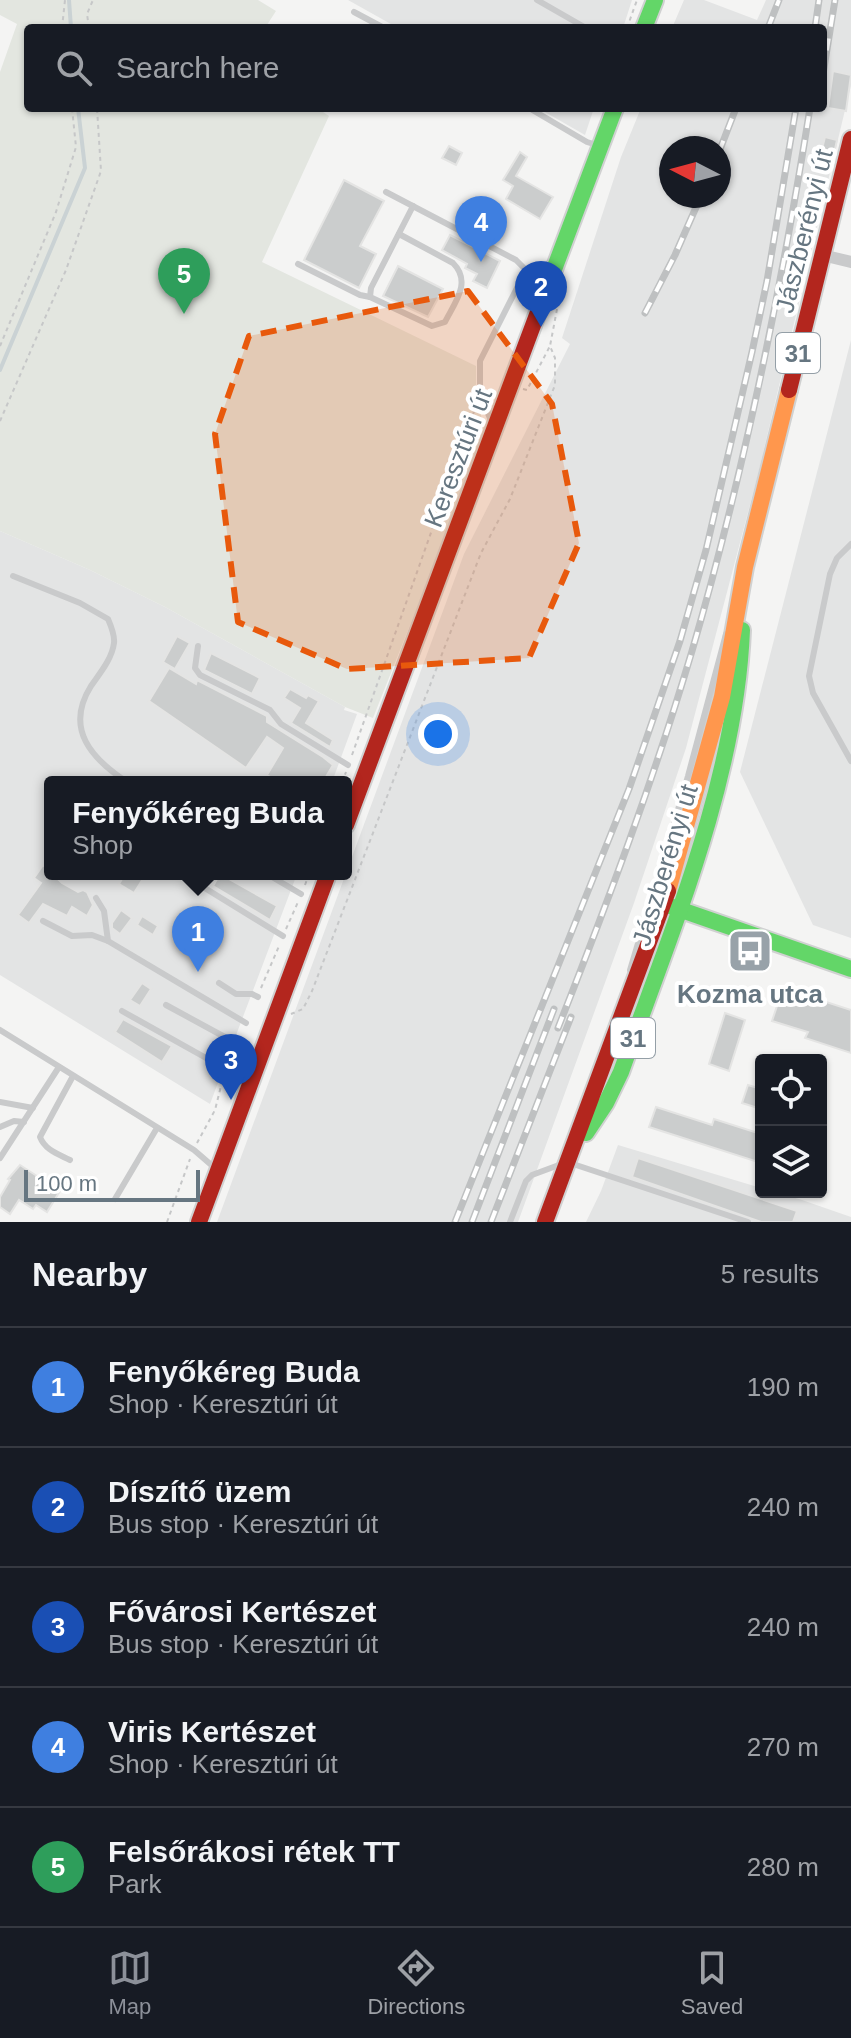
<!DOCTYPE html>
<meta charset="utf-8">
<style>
:root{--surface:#171b24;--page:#242831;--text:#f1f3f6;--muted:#9ea1a6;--line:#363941;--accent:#8c9099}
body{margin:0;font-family:Helvetica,sans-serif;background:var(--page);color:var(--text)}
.controls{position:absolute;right:24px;bottom:24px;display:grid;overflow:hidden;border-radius:8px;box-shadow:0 2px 6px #0004}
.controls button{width:72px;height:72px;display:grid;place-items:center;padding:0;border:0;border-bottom:2px solid var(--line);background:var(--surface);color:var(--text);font:40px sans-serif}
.compass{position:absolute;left:659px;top:136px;width:72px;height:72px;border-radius:50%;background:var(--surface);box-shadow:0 2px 6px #0004;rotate:276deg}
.scale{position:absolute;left:24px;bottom:20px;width:176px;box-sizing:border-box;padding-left:8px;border:4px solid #667681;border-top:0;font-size:22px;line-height:28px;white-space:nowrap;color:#667681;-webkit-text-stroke:6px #fff;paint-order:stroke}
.you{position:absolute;left:438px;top:734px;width:28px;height:28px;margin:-20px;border:6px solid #fff;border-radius:50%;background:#1a73e8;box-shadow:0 0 0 12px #1a73e833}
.badge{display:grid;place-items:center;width:52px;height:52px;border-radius:50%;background:var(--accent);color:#fff;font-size:26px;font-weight:700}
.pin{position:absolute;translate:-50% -66px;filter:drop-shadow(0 2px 4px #0008)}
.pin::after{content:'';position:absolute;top:42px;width:28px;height:24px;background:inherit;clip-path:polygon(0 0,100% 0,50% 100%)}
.popup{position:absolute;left:44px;top:776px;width:308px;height:104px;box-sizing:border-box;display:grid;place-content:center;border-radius:8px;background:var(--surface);filter:drop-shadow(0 2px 6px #0005);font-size:26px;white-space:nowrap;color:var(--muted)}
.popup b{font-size:30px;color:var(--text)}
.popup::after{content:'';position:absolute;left:50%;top:100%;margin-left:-16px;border:16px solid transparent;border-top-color:var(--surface)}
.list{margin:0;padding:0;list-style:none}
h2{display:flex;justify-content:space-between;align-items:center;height:104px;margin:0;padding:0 32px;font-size:34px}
h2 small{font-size:26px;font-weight:400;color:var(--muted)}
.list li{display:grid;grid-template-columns:52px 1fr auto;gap:24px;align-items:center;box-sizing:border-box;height:120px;padding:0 32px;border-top:2px solid var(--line)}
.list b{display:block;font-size:30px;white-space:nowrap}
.list p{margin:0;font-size:26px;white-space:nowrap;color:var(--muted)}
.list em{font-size:26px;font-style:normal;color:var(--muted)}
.icon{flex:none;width:44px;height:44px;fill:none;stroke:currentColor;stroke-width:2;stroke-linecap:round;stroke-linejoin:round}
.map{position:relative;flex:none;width:851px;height:1222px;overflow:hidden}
.search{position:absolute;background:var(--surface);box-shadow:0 2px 6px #0004;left:24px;right:24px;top:24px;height:88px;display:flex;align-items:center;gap:20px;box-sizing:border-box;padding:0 28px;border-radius:8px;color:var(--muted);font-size:30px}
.sheet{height:704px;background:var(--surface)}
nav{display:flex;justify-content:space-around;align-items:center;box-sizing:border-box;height:112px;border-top:2px solid var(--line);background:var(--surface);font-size:22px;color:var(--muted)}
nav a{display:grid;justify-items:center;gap:4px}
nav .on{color:var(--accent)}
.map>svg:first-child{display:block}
.built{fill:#e3e4e4;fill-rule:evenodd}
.green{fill:#e3e6e0}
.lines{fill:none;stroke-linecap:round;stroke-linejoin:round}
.stream{stroke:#cad2d4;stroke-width:4}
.building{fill:#cbcdcd;stroke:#e4e4e3;stroke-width:2}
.fast-casing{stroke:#d0d1d1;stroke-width:20}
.slow-casing{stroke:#d0d1d1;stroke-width:20}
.jam-casing{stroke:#d0d1d1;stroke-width:20}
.path{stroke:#c6c7c8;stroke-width:2;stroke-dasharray:4 4;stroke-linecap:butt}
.lane{stroke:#c9cacb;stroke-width:6}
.street{stroke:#c9cacb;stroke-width:12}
.fast{stroke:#63d668;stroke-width:16}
.slow{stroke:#ff974d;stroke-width:16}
.jam{stroke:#b3261e;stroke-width:16}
.rail-casing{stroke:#bec0c1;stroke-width:7}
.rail{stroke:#fff;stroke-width:4;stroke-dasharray:12;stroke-linecap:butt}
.marked{fill:#e8590c;fill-opacity:0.2;stroke:#e8590c;stroke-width:6;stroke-dasharray:16 10;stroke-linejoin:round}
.labels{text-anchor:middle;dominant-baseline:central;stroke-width:8;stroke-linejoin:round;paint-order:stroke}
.shield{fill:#fff;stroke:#949fa7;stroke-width:2}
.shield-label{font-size:24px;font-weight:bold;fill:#667681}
.street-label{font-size:26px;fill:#667681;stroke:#fff}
.poi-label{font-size:26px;font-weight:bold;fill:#667681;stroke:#fff}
</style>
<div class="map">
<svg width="851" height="1222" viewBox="0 0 851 1222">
<rect width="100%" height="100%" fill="#f4f4f3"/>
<g class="built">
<path d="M348 0H632L623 28H398Z"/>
<path d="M684 0H704L757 20 766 0H851V85L757 478 686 748 634 903 518 1222H217L464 554 570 344 562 338 621 157 641 108H823V28H672ZM671 148H719V196H671Z"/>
<path d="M538 108H594L585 135Z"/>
<path d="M851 340V938L813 925 740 772Z"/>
<path d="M0 531 90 570 165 607 345 707 344 710 357 714 332 782H50V874H297L210 1104 0 975Z"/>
<path d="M618 1145 761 1188V1192H776L802 1200 851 1217V1222H586L601 1191Z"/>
</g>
<path class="green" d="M0 0H258L276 11 265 28H28V108H317L329 116 262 262 476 366V397L486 434 373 718 345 707 165 607 90 570 0 531V72L17 24 0 15Z"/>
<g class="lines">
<g class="stream">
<path d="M69 0 71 28"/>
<path d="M0 370 85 168 78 108"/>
</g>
</g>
<g class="building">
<path d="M833 71 851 75 846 111 828 108Z"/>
<path d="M825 137 837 140 835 149H832L830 159 824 158V162L814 160 817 148 822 149Z"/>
<path d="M449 146 462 153 456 165 442 158Z"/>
<path d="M520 152 527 157 516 176 553 197 540 219 506 199 513 186 503 180Z"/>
<path d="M344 180 384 201 360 246 376 254 359 288 304 260Z"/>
<path d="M450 235 500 261 487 288 473 281 477 274 465 268 467 264 442 250Z"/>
<path d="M398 266 443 289 428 317 383 296Z"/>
<path d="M177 636 190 643 175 669 163 662Z"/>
<path d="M211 653 260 678 252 694 204 670Z"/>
<path d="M169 668 196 684 197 680 267 716V722L323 757 333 765 323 782H279L267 775 283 748 267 737 246 768 149 701Z"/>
<path d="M290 689 306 698 308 695 319 701 306 723 333 740 330 747 291 723 300 708 284 698Z"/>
<path d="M43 865 62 883 78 892 83 890 87 892 93 905 87 916 72 907 67 916 43 904 29 923 18 915 41 883 34 878Z"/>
<path d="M125 874H146L134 893 119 884Z"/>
<path d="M220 874 277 906 270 920 213 886Z"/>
<path d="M121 910 132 918 120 934 112 928V923Z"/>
<path d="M142 916 158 926 153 935 137 925Z"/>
<path d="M142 983 151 989 140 1006 130 1000Z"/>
<path d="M783 988 851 1010V1053L805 1038 808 1032 772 1021Z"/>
<path d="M725 1013 745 1020 729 1071 709 1064Z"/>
<path d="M123 1019 172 1046 162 1062 115 1032Z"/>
<path d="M748 1085 761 1089V1109L742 1103Z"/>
<path d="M656 1107 712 1125 714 1119 761 1134V1163L649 1127Z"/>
<path d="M638 1158 797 1211 793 1222H761L632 1177Z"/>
<path d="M20 1165 60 1191 47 1212 36 1205 33 1209 19 1200 10 1214 0 1207V1197L10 1180 8 1179Z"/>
</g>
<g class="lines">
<g class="fast-casing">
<g id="fast">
<path d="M644 28 655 0"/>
<path d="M550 280 615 108"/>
<path d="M667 905 851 969"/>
<path d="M586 1133 606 1103 621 1072C671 932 736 780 742 630"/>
</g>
</g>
<g class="slow-casing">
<path id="slow" d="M668 891 722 697 745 567 789 390"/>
</g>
<g class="jam-casing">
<g id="jam">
<path d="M789 390 851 139"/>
<path d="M346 825 550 280"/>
<path d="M199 1222 328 874"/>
<path d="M545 1222 668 891"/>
</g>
</g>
<g class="path">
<path d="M62 28 65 0"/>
<path d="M89 28 87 14 93 0"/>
<path d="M627 28 637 0"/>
<path d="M0 346 56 212 76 147 72 108"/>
<path d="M523 389 527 390 550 346"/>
<path d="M0 421 66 270 101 171 97 108"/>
<path d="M352 755 476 406"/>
<path d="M342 782 346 772"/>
<path d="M305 885 309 874"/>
<path d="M286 929 298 902"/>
<path d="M261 988 279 946"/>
<path d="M291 1014 303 1009 312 991 481 553 510 499 555 385V358L550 346 558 304"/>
<path d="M197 1143 215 1110 222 1082"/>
<path d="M167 1222 190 1159"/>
</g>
<g class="lane">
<path d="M537 0 586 28"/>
<path d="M354 12 384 28"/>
<path d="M529 108 587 142 600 146"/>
<path d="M386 192 516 260 530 274"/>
<path d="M298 264 360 295 370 297 432 326 445 322C455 302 472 282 453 263L399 234"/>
<path d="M370 297 371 288 413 206"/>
<path d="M492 423 480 394V361L522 278 539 273 551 277"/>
<path d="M851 544 837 558 830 574 809 676 813 693 851 761"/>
<path d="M13 576 80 603 108 619C111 626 115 635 114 643 112 659 100 673 91 686 64 729 92 759 127 782"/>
<path d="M198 646 195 668 200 675 270 710 281 724 348 765"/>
<path d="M182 874 283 936"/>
<path d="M267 874 301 894"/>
<path d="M96 898 104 911 108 941 246 1023"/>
<path d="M43 921 72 936 92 935 108 941"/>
<path d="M630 970 688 776 726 634"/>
<path d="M219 983 236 994H252L258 997"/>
<path d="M166 1005 234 1042 237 1050"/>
<path d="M122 1011 215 1063 225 1073"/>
<path d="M0 1030 194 1150 216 1169"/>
<path d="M0 1102 33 1108"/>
<path d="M0 1127 14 1121 24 1122"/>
<path d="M0 1158 59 1067"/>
<path d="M70 1160C58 1154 45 1150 40 1137L73 1076"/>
<path d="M115 1199 157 1128"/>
<path d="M510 1222 526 1181 532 1175 567 1162 748 1222"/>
</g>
<path class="street" d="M822 255 851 262"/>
<use href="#fast" class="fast"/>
<use href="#slow" class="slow"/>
<use href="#jam" class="jam"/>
<g class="rail-casing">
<g id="rail">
<path d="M768 28 779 0"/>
<path d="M815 28 819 0"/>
<path d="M823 74 835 0"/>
<path d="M719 152 736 108"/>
<path d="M645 313 675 255 701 196"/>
<path d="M558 1028C607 904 654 779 692 651 744 473 781 291 810 108"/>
<path d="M455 1222 629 789 680 641 706 550 752 352 767 281 796 108"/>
<path d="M472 1222 554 1009"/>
<path d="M491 1222 571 1017"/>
</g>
</g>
<use href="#rail" class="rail"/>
</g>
<path class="marked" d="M468 291 552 404 579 543 529 658 347 669 238 622 215 434 249 336Z"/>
<defs>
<g id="bus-square" transform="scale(2.3)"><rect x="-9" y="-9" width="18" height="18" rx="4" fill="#98a2a9" stroke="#fff"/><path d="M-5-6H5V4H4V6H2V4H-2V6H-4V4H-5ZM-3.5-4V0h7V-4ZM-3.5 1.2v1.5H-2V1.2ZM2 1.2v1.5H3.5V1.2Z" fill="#fff"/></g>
</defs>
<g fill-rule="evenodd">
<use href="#bus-square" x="750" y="951"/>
</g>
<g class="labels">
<g class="shield">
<rect x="776" y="333" width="44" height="40" rx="6"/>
<rect x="611" y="1018" width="44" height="40" rx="6"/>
</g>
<g class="shield-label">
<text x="798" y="353">31</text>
<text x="633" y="1038">31</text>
</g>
<g class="street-label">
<text transform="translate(804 231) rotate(-76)">Jászberényi út</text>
<text transform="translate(458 458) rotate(-69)">Keresztúri út</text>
<text transform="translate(665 865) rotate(-73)">Jászberényi út</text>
</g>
<g class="poi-label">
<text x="750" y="994">Kozma utca</text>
</g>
</g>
</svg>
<div class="controls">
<button><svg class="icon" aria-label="locate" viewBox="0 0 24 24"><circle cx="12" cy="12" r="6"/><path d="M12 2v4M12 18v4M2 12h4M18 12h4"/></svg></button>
<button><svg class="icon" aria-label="layers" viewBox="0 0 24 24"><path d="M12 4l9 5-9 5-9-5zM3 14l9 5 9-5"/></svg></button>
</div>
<svg class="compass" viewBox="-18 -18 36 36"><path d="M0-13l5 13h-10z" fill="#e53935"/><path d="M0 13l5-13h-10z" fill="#9ea1a6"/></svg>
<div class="scale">100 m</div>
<div class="you"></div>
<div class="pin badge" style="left:198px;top:972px;background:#3f7fe0">1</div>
<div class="popup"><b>Fenyőkéreg Buda</b>Shop</div>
<div class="pin badge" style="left:541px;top:327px;background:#1a4fb4">2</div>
<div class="pin badge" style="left:231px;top:1100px;background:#1a4fb4">3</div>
<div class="pin badge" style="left:481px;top:262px;background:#3f7fe0">4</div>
<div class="pin badge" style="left:184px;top:314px;background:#2e9e5b">5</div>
<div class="search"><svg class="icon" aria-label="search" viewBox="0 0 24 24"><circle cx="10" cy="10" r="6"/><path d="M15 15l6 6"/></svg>Search here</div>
</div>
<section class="sheet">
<h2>Nearby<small>5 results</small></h2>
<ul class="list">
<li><span class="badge" style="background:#3f7fe0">1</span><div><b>Fenyőkéreg Buda</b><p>Shop · Keresztúri út</p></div><em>190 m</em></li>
<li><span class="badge" style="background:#1a4fb4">2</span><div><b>Díszítő üzem</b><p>Bus stop · Keresztúri út</p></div><em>240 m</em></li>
<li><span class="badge" style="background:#1a4fb4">3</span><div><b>Fővárosi Kertészet</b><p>Bus stop · Keresztúri út</p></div><em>240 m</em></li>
<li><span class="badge" style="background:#3f7fe0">4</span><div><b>Viris Kertészet</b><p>Shop · Keresztúri út</p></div><em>270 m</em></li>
<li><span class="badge" style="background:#2e9e5b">5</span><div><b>Felsőrákosi rétek TT</b><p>Park</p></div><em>280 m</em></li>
</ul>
</section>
<nav>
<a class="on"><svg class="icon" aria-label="map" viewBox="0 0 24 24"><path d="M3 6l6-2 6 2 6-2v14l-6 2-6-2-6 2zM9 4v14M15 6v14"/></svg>Map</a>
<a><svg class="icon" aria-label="directions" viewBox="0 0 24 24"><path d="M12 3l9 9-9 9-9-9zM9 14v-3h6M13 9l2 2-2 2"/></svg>Directions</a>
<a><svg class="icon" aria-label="saved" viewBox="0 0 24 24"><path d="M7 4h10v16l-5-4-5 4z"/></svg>Saved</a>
</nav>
